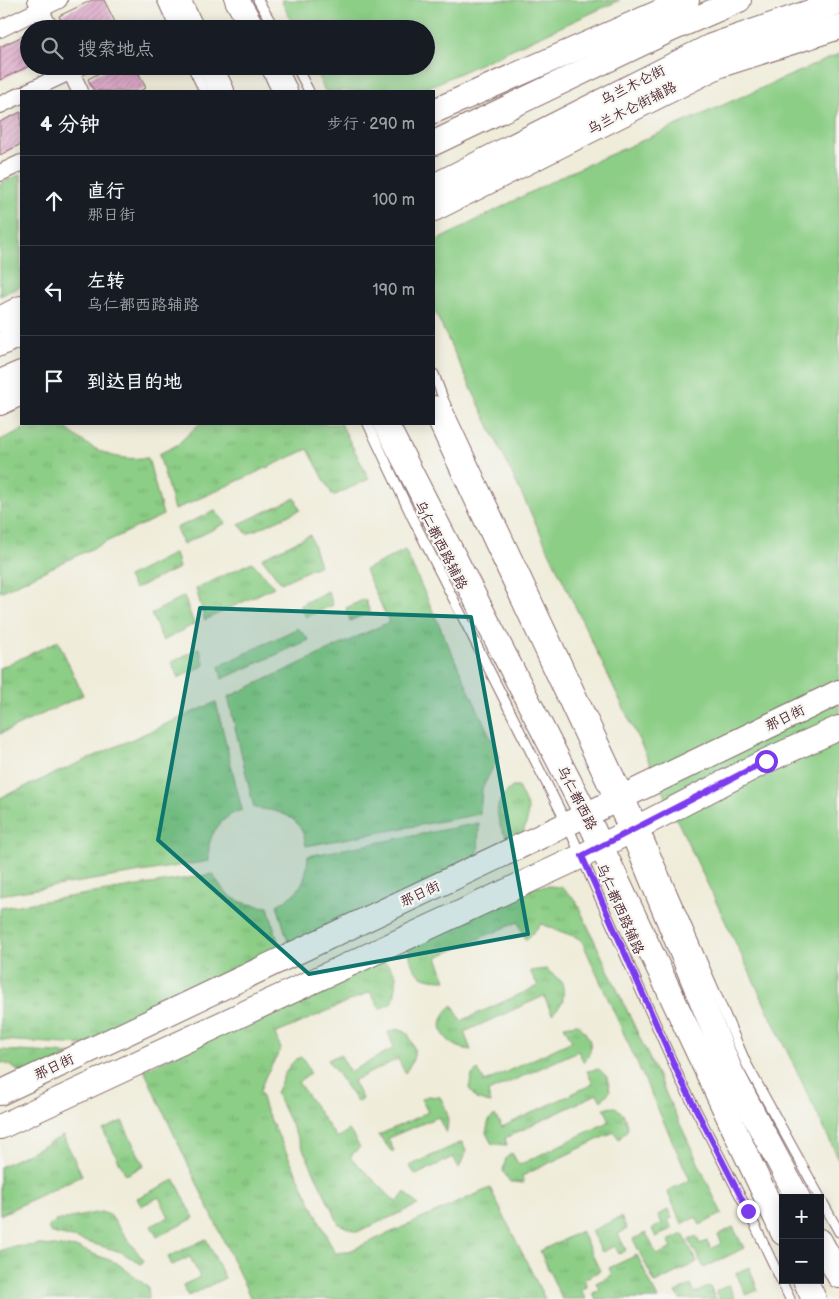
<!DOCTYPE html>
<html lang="zh">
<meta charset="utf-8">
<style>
:root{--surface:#171b24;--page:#242831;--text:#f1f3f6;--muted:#9ea1a6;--line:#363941}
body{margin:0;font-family:"Balsamiq Sans","LXGW WenKai TC",sans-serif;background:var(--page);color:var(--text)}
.controls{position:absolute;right:15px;bottom:15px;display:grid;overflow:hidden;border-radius:0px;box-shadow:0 2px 12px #0003}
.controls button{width:45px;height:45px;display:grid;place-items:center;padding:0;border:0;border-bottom:1px solid var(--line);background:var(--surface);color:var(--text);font:25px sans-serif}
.stop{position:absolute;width:15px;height:15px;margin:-11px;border:4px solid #7c3aed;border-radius:50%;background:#fff}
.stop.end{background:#7c3aed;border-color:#fff;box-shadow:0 1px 5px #0008}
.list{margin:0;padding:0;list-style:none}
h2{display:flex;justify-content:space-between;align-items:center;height:65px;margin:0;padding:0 20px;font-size:21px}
h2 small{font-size:16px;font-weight:400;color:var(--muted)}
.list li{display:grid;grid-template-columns:32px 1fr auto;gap:15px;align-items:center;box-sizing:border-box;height:90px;padding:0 20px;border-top:1px solid var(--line)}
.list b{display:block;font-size:19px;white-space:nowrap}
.list p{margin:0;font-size:16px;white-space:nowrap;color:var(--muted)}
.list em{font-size:16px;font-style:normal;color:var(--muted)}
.icon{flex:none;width:28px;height:28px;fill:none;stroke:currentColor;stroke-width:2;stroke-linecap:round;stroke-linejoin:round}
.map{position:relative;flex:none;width:839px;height:1299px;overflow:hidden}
.search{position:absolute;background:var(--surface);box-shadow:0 2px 12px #0003;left:20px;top:20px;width:415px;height:55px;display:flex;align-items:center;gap:12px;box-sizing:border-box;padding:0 18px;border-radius:28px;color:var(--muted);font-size:19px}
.panel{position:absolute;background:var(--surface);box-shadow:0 2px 12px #0003;left:20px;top:90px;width:415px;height:335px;border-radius:0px}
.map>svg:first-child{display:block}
.grass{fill:url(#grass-tufts);stroke:#6b7658}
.park{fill:#8cce86;stroke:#6b7658}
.building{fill:url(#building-hatch)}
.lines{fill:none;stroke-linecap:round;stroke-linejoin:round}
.lane-casing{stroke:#846768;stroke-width:11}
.street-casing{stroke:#846768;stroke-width:18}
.secondary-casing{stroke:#846768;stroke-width:26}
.lane{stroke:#fff;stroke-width:9}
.street{stroke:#fff;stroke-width:16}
.secondary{stroke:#fff;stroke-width:24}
.route{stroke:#7c3aed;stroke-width:6}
.marked{fill:#0f766e;fill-opacity:0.2;stroke:#0f766e;stroke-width:4;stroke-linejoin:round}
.labels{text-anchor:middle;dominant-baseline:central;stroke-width:4.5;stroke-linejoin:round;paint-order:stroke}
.street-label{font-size:14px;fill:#4a1f2b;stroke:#f6f6f2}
</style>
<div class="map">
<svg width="839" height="1299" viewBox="0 0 839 1299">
<defs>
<pattern id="grass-tufts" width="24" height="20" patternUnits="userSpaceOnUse" patternTransform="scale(1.25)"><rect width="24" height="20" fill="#8cce86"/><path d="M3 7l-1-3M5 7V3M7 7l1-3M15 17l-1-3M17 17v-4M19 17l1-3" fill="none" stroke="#7ab074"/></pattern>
<pattern id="building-hatch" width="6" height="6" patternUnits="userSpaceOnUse" patternTransform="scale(1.25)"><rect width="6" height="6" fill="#dda7c9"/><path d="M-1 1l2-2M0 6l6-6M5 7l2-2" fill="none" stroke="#b587a3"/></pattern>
</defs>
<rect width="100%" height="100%" fill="#f6f6f2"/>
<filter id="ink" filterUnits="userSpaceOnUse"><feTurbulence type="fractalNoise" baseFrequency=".02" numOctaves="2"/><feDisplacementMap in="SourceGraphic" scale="10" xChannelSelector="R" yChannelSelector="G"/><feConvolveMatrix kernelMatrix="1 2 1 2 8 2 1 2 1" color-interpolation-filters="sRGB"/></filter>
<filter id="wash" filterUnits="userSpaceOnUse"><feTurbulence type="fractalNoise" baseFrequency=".0096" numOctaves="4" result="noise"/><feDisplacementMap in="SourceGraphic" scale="20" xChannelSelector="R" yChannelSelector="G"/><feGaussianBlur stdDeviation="1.12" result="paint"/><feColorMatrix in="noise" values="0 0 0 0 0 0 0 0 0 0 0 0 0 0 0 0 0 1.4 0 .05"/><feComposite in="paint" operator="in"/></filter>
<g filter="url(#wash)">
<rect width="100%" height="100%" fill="#efecd9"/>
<g class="grass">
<path d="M35 424H62C77 439 102 456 124 458 132 459 140 458 148 458L163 515 0 592V440Z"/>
<path d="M199 424H341L369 479 333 496 308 449 174 510 159 454 177 445Z"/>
<path d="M295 498 300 510 247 534 239 524Z"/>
<path d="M215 511 226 523 183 544 176 528Z"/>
<path d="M310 535 320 565 281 583 262 558Z"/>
<path d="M405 550 499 756 482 789 480 814 306 846C302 815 281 811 254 808L228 697 389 622 365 570Z"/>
<path d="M175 553 179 568 134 589 128 577Z"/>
<path d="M252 562 274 587 205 620 196 589Z"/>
<path d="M328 591 333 605 306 617 300 605Z"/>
<path d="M184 596 194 624 163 641 151 614Z"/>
<path d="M365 599 370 612 350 621 346 608Z"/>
<path d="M298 628 309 640 222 679 219 666Z"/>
<path d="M58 641 83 695 0 734V668Z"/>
<path d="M199 648 205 665 178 678 172 662Z"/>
<path d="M216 702 242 810C227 814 215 826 210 841 208 847 209 855 209 861L0 895V798Z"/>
<path d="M512 787H518L528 808 527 821 522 835 512 842C500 834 493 810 501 799 504 794 509 790 512 787Z"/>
<path d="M479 823 478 860 290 948 277 905C301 891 306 883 308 856Z"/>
<path d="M213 874C226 900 241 904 268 907L281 952 85 1045 0 1040V908Z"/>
<path d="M547 886 561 887 575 899 722 1214 700 1225 696 1217 682 1224 667 1191 690 1180 581 939 541 924 526 940 518 922 437 957 446 980C419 980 410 973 409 945L536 887Z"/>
<path d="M380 959C401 974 398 978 393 1002L380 1009 370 992 275 1034 281 1049 266 1075 260 1090 265 1108 335 1253 347 1252 490 1188 545 1299H251L144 1070Z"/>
<path d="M546 969 562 982C565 998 564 1003 552 1014L544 996 464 1032 471 1050C466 1049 459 1048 455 1045 437 1035 437 1017 453 1005L461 1021 538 986 530 971Z"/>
<path d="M577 1024C590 1036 596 1046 584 1062L578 1051 488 1092 490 1103 476 1099 469 1088 472 1075 478 1070 485 1082 572 1041 564 1026Z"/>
<path d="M397 1029 407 1032C417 1052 417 1055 405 1073L398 1059 353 1081 362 1099 357 1102 328 1060 340 1054 350 1072 394 1048 388 1032Z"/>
<path d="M0 1050 73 1054 23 1076C16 1068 9 1064 0 1062Z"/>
<path d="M300 1057 305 1060 310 1073 298 1082 337 1138 349 1130 360 1147 350 1157 397 1203 405 1192 418 1205 357 1232 339 1224 276 1093C282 1081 287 1063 300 1057Z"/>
<path d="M599 1069 607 1077 610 1091 601 1101 597 1094 505 1138 507 1145 492 1144 486 1133 489 1120 495 1115 502 1127 593 1084 587 1071Z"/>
<path d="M428 1096 440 1097C447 1108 450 1120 446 1133L438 1117 388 1138 394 1151H391L379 1135 428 1112 421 1099Z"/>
<path d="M616 1107 624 1115 628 1129 619 1139 614 1132 522 1176 524 1183 510 1182 503 1171 506 1158 512 1153 519 1165 610 1121 604 1108Z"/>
<path d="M122 1121 144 1166 126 1175 103 1130Z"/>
<path d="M63 1136 82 1175 0 1215V1167Z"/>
<path d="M462 1142 466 1151 459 1168 453 1157 416 1175 409 1166Z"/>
<path d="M175 1180 194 1218 157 1237 151 1226 169 1217 159 1197 141 1206 137 1198Z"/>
<path d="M668 1210 672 1218 668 1220 672 1229 656 1237 652 1229 662 1224 658 1215Z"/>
<path d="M101 1212 110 1215 144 1261 141 1264 121 1252 74 1238 51 1233 48 1227 56 1221Z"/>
<path d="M621 1217 627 1229 618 1234 626 1250 619 1254 615 1246 602 1252 591 1231Z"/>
<path d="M733 1227 744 1248 704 1268 689 1240 696 1236 700 1244 707 1241 711 1249 722 1243 718 1235Z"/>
<path d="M581 1231 600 1271 584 1279 587 1287 581 1290 586 1299H562L540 1251Z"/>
<path d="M646 1233 657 1255 672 1248 668 1241 683 1234 697 1262 655 1283 633 1239Z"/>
<path d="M206 1239 225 1278 188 1296 183 1285 200 1277 190 1257 172 1265 168 1257Z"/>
<path d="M41 1245 78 1248 117 1263 148 1287 149 1299H0V1251L11 1247Z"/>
<path d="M637 1255 658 1299H596L593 1293 600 1290 596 1283 612 1275 609 1268Z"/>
<path d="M749 1267 758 1290 746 1295 736 1273Z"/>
<path d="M691 1285 695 1293 710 1286 716 1299H680L676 1292Z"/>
<path d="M729 1285 735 1299H719L716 1291Z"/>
</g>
<g class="park">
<path d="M281 0H620L420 91H325L313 66H426V29H295Z"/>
<path d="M839 54V1160L434 310V242L564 175Z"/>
<path d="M21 174V286L0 296V184Z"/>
</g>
<g id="blocks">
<g class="building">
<path d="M92 0H104L117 26 110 29H65L59 16Z"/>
<path d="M29 33V66L0 80V47Z"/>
<path d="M113 66H135L146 88 139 91H94L88 79Z"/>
<path d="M21 112V144L0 155V122Z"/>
</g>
</g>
</g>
<g filter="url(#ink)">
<use href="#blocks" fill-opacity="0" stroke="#846768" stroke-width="1"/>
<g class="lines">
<g class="lane-casing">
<g id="lane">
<path d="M162 0 175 29"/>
<path d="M258 0 275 29"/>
<path d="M192 66 204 91"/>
<path d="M296 66 309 91"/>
<path d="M434 374 444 401 643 825 746 1063 839 1232"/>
<path d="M368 424 412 517 567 824 680 1079 748 1211 790 1299"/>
</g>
</g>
<g class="street-casing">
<g id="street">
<path d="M36 0 50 29"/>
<path d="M0 29 59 0"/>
<path d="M68 66 80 91"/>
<path d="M29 91 82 66"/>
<path d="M0 105 21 95"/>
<path d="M0 173 21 163"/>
</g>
</g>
<g class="secondary-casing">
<g id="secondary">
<path d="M178 0 192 29"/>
<path d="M237 0 253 29"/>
<path d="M210 66 222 91"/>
<path d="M273 66 285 91"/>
<path d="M434 111 687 0"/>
<path d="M434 143 672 29 739 0"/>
<path d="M434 186 711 46 839 2"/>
<path d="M434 209 720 65 839 27"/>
<path d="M0 319 21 308"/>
<path d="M0 344 21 334"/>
<path d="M0 382 21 373"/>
<path d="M0 403 21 393"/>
<path d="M434 408 631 829 731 1072 798 1198"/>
<path d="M386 424 586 814 783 1233"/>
<path d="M0 1093 567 824 839 692"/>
<path d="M0 1127 582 856 766 761 839 728"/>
<path d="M820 1241 839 1276"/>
<path d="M805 1280 814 1299"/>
</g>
</g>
<use href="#lane" class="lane"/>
<use href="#street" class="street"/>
<use href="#secondary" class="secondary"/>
</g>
</g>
<g class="lines" filter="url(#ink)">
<path class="route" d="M748 1211 680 1078 582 856 766 761"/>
</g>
<path class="marked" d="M200 608 471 617 528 934 309 974 158 840Z"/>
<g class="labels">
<g class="street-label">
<text transform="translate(633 85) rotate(-27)">乌兰木仑街</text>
<text transform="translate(632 108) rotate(-27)">乌兰木仑街辅路</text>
<text transform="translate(441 545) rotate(63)">乌仁都西路辅路</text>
<text transform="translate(785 718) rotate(-26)">那日街</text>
<text transform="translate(577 798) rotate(63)">乌仁都西路</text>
<text transform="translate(420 894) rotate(-25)">那日街</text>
<text transform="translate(620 909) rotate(66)">乌仁都西路辅路</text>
<text transform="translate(54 1067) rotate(-25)">那日街</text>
</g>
</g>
</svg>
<div class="controls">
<button>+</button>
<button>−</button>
</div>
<div class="stop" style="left:766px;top:761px"></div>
<div class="stop end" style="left:748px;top:1211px"></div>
<div class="search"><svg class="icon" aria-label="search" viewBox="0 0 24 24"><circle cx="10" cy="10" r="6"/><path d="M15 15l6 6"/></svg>搜索地点</div>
<section class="panel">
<h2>4 分钟<small>步行 · 290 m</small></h2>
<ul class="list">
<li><svg class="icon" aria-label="ahead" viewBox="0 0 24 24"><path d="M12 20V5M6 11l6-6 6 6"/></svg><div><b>直行</b><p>那日街</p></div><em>100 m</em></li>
<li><svg class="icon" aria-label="left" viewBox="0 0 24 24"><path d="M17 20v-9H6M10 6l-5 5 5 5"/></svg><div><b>左转</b><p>乌仁都西路辅路</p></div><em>190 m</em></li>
<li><svg class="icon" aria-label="arrive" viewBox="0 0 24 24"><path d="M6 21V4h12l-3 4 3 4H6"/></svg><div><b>到达目的地</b></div></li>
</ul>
</section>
</div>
